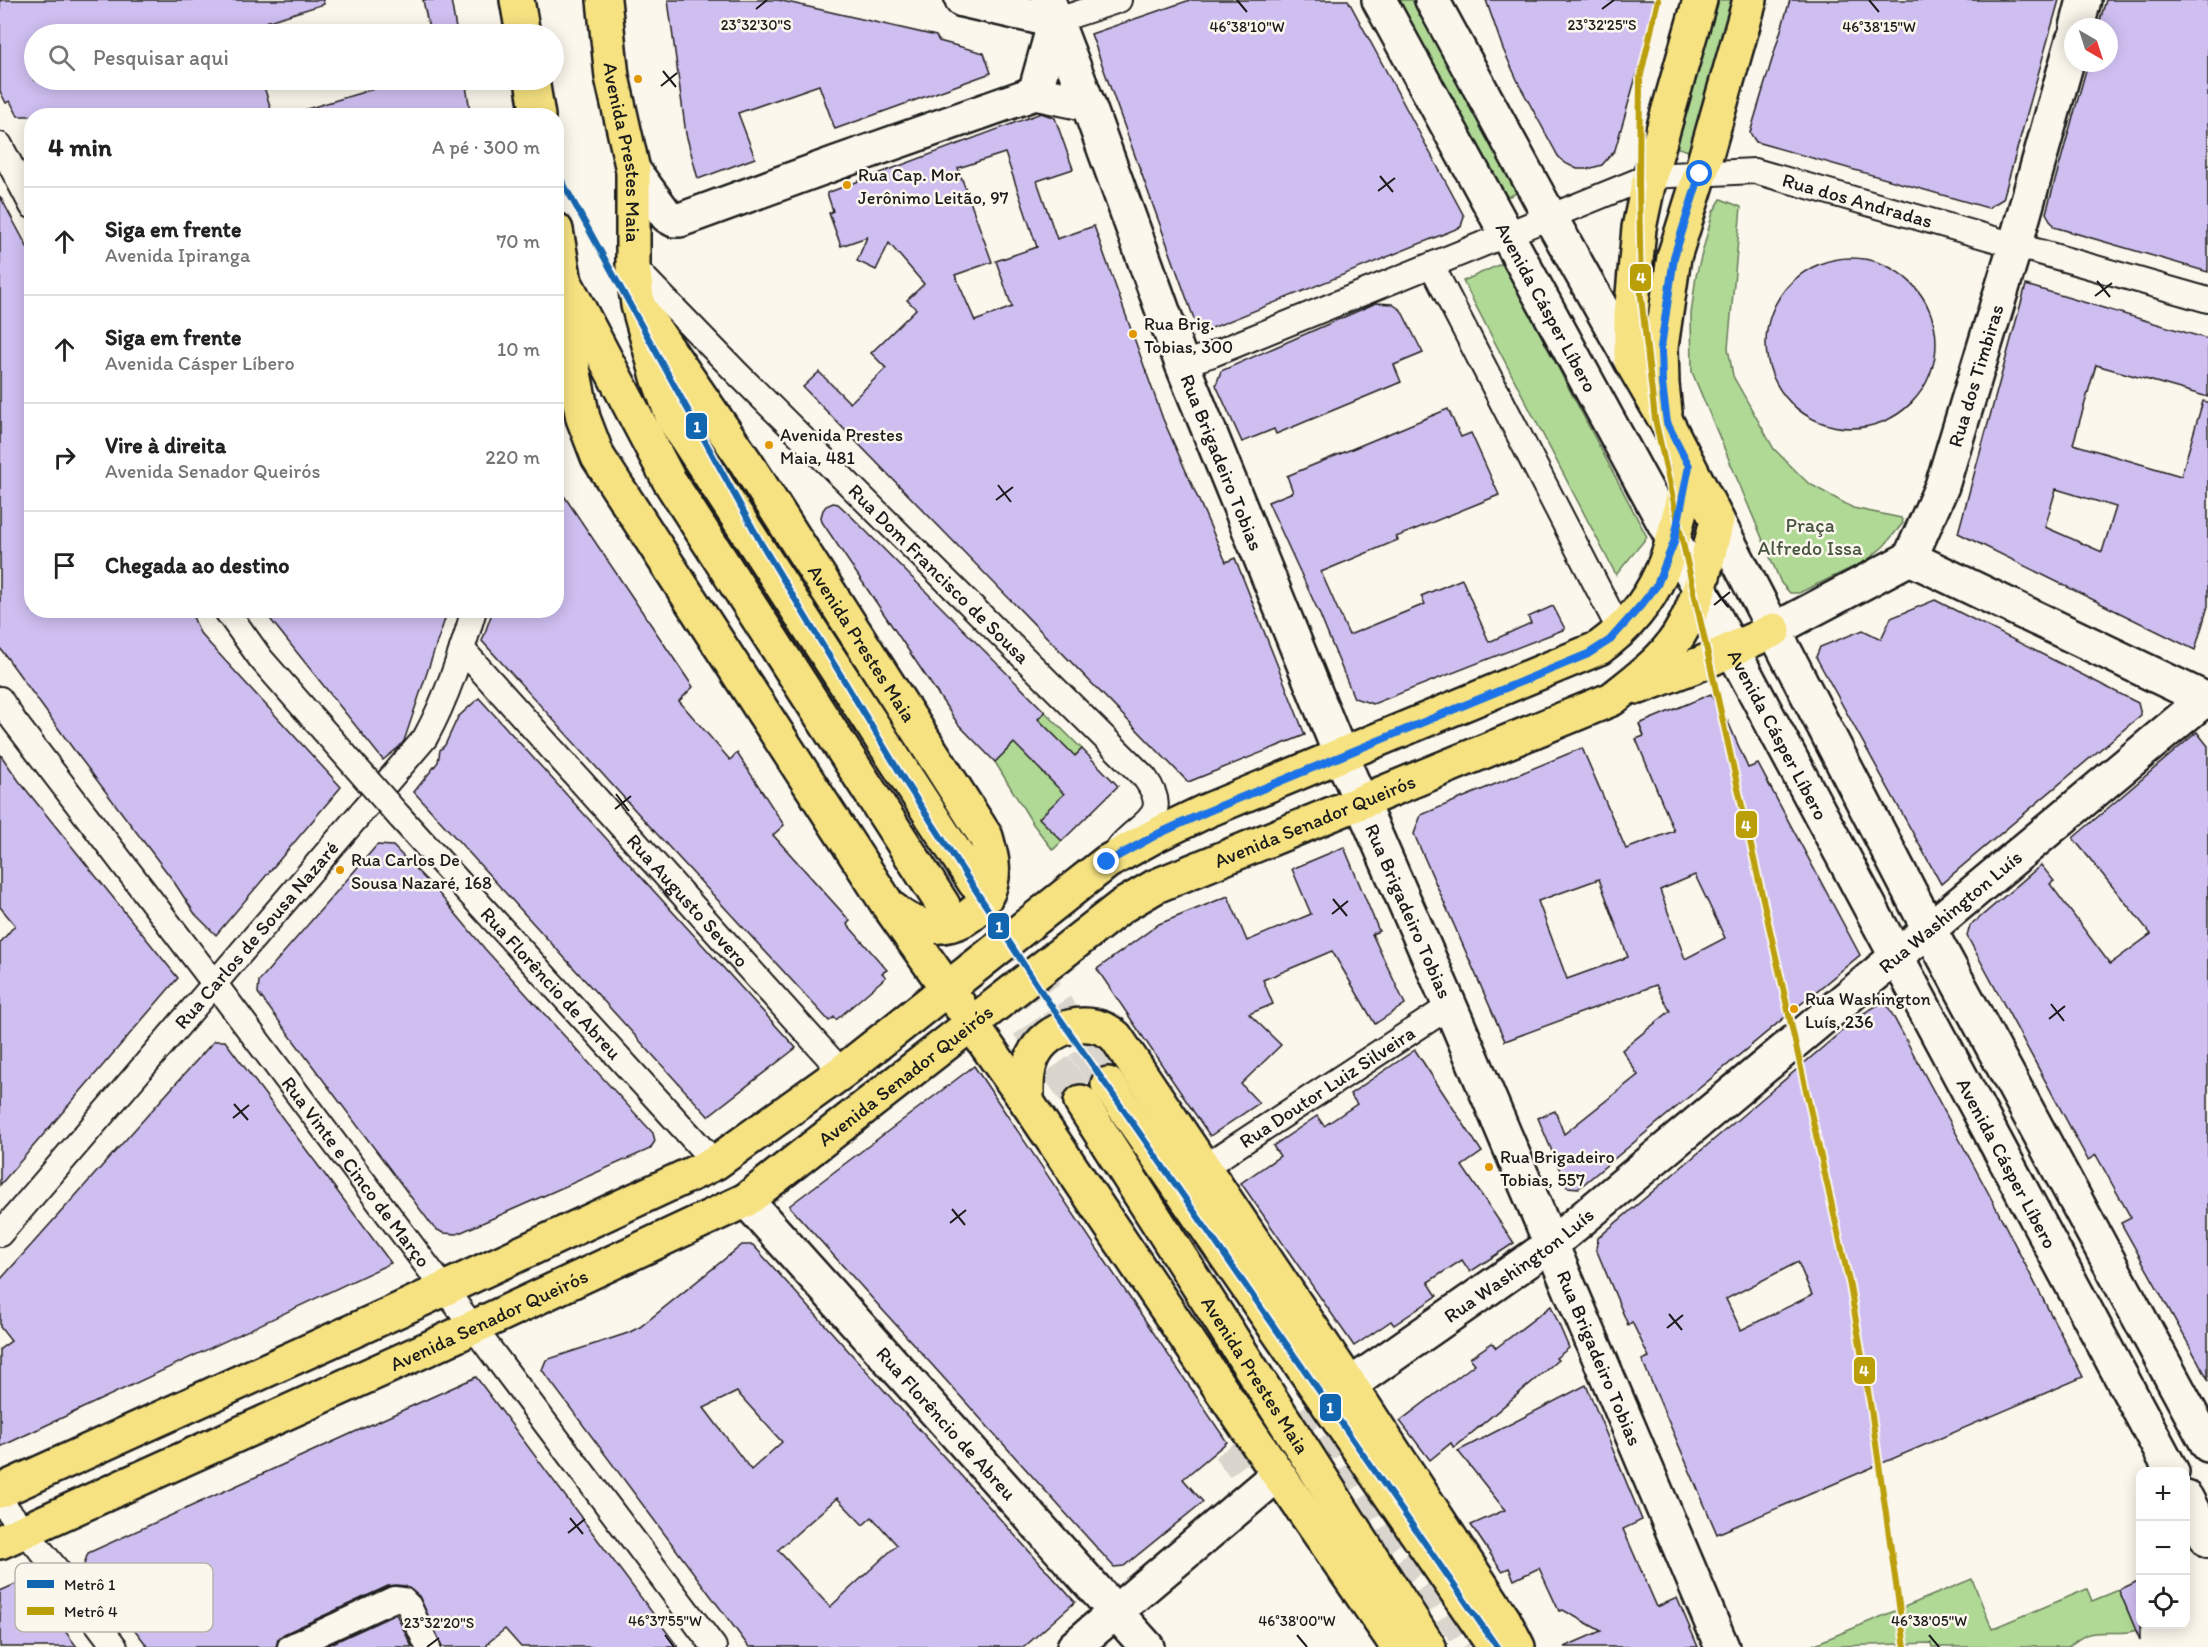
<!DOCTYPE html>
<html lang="pt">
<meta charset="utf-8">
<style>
:root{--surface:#fff;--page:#f6f6f6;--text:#222;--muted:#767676;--line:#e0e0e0}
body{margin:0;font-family:Itim,sans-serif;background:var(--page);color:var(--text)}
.controls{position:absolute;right:18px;bottom:18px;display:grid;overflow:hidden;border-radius:12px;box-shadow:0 3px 15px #0003}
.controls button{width:54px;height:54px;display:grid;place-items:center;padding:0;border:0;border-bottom:2px solid var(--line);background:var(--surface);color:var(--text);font:30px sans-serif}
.compass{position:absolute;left:2064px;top:18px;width:54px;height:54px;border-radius:50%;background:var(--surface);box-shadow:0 3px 15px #0003;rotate:141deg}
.stop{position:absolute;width:18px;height:18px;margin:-14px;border:4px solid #1a73e8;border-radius:50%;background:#fff}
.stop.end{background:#1a73e8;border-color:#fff;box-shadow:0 2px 6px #0008}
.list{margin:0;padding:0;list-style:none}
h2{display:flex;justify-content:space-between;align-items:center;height:78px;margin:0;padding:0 24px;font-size:26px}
h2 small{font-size:20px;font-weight:400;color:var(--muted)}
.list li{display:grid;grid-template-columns:39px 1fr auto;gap:18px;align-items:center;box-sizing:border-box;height:108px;padding:0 24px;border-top:2px solid var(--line)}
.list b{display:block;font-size:22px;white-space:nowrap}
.list p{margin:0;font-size:20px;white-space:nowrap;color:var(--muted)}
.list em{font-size:20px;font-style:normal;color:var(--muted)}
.icon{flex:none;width:33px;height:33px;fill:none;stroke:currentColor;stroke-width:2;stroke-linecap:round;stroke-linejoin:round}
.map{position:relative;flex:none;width:2208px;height:1647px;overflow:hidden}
.search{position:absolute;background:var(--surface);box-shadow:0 3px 15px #0003;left:24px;top:24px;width:540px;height:66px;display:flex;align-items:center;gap:15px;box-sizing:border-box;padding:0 21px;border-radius:33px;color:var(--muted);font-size:22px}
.panel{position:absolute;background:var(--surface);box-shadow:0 3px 15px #0003;left:24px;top:108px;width:540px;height:510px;border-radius:24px}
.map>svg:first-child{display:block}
.green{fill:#b0d996;stroke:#667a59;stroke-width:1.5}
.building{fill:#cfbff1;stroke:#1c1c1c;stroke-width:1.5;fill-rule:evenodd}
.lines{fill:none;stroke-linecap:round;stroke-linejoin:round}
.street-tunnel{stroke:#dad6cd;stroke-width:24;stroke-dasharray:24 12;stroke-linecap:butt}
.highway-tunnel{stroke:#dad6cd;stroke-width:33;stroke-dasharray:33 16;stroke-linecap:butt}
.street-casing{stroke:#1c1c1c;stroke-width:28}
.secondary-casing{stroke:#1c1c1c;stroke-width:38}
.primary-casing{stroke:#1c1c1c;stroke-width:38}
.highway-casing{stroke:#1c1c1c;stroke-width:38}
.street{stroke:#fbf7ec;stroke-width:24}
.secondary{stroke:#fbf7ec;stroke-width:33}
.primary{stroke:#f6e281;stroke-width:33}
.highway{stroke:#f6e281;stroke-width:33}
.street-bridge-casing{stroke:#1c1c1c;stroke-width:28;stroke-linecap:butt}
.street-bridge{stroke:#fbf7ec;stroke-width:24}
.metro-1-casing{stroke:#fbf7ec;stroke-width:10}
.metro-2-casing{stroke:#fbf7ec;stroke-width:10}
.metro-1{stroke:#1266af;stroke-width:6}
.metro-2{stroke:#bb9f08;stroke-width:6}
.route{stroke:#1a73e8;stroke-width:8}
.ticks{fill:none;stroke:#1c1c1c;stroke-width:2}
.bus-dot{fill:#e19803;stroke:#fbf7ec;stroke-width:2}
.labels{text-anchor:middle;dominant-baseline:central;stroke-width:5;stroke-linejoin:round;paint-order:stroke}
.bus-label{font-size:18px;fill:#1c1c1c;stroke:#fbf7ec;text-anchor:start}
.street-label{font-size:20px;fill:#1c1c1c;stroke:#fbf7ec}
.park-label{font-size:20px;fill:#485541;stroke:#fbf7ec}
.key{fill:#fbf7ec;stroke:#b8b5ae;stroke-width:1.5}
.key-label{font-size:16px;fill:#1c1c1c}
.ticks-label{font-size:15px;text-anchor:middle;fill:#1c1c1c;stroke:#fbf7ec;stroke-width:5;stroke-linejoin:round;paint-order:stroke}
.line-badge{stroke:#fbf7ec;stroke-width:2}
.badge-label{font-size:16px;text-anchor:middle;font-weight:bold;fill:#fff}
</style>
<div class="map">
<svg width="2208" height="1647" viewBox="0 0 2208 1647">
<rect width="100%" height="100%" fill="#fbf7ec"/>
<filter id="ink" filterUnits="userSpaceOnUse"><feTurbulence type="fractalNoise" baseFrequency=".0167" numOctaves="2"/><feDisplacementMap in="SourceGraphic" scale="12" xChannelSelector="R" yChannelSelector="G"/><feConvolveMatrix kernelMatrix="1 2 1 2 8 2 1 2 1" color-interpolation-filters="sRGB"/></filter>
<g filter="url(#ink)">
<g class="green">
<path d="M1399 0H1412L1517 193 1507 197Z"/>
<path d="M1718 0H1734L1689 151 1675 147Z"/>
<path d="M1721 199 1741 207 1728 348 1733 376 1774 449 1808 483 1853 508 1901 518 1903 523 1884 546 1866 561 1799 593H1790L1781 583 1692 372 1691 314 1696 276 1713 212Z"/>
<path d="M1503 263 1647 537 1616 575 1463 281Z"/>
<path d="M1045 712 1082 749 1075 756 1064 794 1040 818 1062 841 1053 850 1033 824 995 762Z"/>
<path d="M1972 1579 1992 1629 2087 1589 2092 1601 2119 1590 2129 1613 2140 1609V1624L2148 1625C2129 1637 2109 1630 2089 1634 2081 1636 2075 1642 2068 1647H1932L1931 1643 1808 1647Z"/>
</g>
<g class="building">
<path d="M0 0H323L324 4 246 28 248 34H34V80H262L273 116H18L10 101 6 103 0 91Z"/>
<path d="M423 0H451L457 34H430Z"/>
<path d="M668 0H778L936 36 939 41 984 53 991 73 835 129 819 85 738 113 755 158 698 179 686 134Z"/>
<path d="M1190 0H1348L1464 216 1461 227 1207 330 1197 327 1091 34Z"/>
<path d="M1486 0H1658L1615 150 1602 165 1588 169H1577L1565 163 1558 156 1520 86 1503 49Z"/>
<path d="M1790 0H2059L2003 199 1988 208 1756 142 1750 133Z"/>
<path d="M2106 0H2208V272L2054 227 2046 213 2088 63H2109V27H2098Z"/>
<path d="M404 80H465L471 116H301L300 111Z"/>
<path d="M1041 113 1055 118 1073 169 1037 181 1057 239 1094 226 1163 419 1226 562 1235 558 1305 735 1188 782 803 387 819 372 850 403 886 368 871 353 916 309 907 300 924 284 889 243 876 270 857 261 867 237 841 246 829 213 833 211 827 193ZM1005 153 1037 247 996 261 1012 307 975 321 955 275 992 262 958 168Z"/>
<path d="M0 196 32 256V610H190L200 633 209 643 341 787 216 935 195 914 172 879 74 750 0 648Z"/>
<circle cx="1851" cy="343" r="85"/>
<path d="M2026 285 2208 339V397L2096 365 2073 444 2181 476 2203 401 2208 402V606L2195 650 1958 533ZM2056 489 2116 507 2102 552 2045 527Z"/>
<path d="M1376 303 1392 304 1401 310 1423 353 1394 365 1401 382 1276 434 1274 429 1242 442 1216 385 1221 371Z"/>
<path d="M1448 409 1461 437 1471 433 1499 495 1396 537 1398 540 1321 572 1349 635 1425 604 1421 596 1462 579 1489 642 1531 623 1528 617 1553 606 1565 629 1373 704 1354 698 1320 615 1268 502 1293 492 1287 476Z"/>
<path d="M556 484 693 687 679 701 730 760 737 753 784 825 773 835 850 921 847 924 887 970 882 973 886 977 836 1020 834 1017 829 1021 820 1011 644 820 482 641 493 610H556Z"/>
<path d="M833 503 838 504 851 516 1045 712 1038 719 1075 756 1082 749 1118 786 1062 841 1039 818 1064 794 1014 743 995 762 958 724 822 522 821 517 823 510 826 506Z"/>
<path d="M1935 600 2138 703 2141 715 1941 884 1816 657 1820 647 1863 630 1881 639 1891 618Z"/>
<path d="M263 610H448L404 741 399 747 383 760Z"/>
<path d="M1711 694 1716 705 1720 703 1748 768 1758 764 1860 955 1579 1188 1567 1187 1538 1118 1555 1111 1564 1134 1638 1075 1622 1050 1670 1011 1656 985 1505 1041 1414 834 1421 815 1582 748 1626 849 1674 831 1636 739 1644 736 1639 724ZM1695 875 1725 938 1685 959 1660 890ZM1599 879 1628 957 1567 979 1538 901Z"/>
<path d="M479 698 796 1048 708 1116 414 792 438 762 440 750 445 745 458 717Z"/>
<path d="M2197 732 2208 746V1379L2121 1223 2131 1218 2096 1155 2088 1160 1967 936 1970 926 2041 865 2054 881 2050 884 2110 964 2151 934 2073 838Z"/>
<path d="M0 754 19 781 178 978 0 1185V943L15 925 0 907Z"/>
<path d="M377 845 393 846 436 890 485 949 653 1133 655 1141 650 1149 457 1234 443 1233 434 1228 258 993 259 981Z"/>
<path d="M1344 847 1379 931 1372 934 1405 1004 1375 1024 1332 951 1263 980 1273 1004 1249 1014 1281 1045 1241 1084 1259 1103 1210 1136 1097 969 1159 924 1228 896 1247 941 1311 914 1292 869Z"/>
<path d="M1885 1001 1990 1196 2083 1377 1717 1534 1642 1360 1649 1357 1632 1322 1628 1325 1596 1249 1598 1238 1862 1014ZM1798 1262 1812 1295 1741 1330 1726 1299Z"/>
<path d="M214 1041H225L391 1263 0 1447V1349L11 1341 0 1327V1280Z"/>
<path d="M1415 1050 1482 1152 1462 1166 1514 1243 1470 1272 1462 1260 1428 1282 1437 1296 1394 1325 1391 1321 1354 1346 1241 1183 1280 1156 1273 1146 1317 1116 1324 1126 1357 1104 1350 1094Z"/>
<path d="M974 1066 1227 1442 1183 1479 1203 1502 1124 1566 1114 1567 789 1206Z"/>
<path d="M742 1245H753L1075 1602 1024 1647H749L542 1370 546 1360 628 1333 640 1327ZM737 1392 782 1442 751 1470 704 1408ZM837 1498 863 1525 872 1517 897 1545 830 1607 778 1550Z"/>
<path d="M1551 1306 1569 1348 1556 1358 1558 1360 1454 1448 1451 1443 1430 1460 1400 1421 1475 1364 1470 1358 1492 1343 1496 1348Z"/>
<path d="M476 1377 678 1647H521L505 1629 489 1642 486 1647H442L419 1596 405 1586 396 1585 388 1586 284 1634 278 1639 276 1647H148L84 1564 88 1553Z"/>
<path d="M1586 1385 1642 1520 1623 1529 1657 1607 1677 1598 1698 1647H1564L1601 1631 1563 1610 1559 1611 1539 1568 1514 1580 1509 1568 1502 1571 1471 1525 1505 1510 1458 1451Z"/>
<path d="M2140 1580V1640L2119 1590Z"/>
<path d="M20 1582 32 1587 77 1647H0V1591Z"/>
<path d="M396 1614 412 1647H324Z"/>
</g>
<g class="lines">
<g class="street-tunnel">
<path d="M1298 1411 1469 1647"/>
<path d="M1222 1467 1298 1411"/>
</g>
<g class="highway-tunnel">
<path d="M975 883 1108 1084"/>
<path d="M943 905 1081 1102"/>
</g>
<g class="street-casing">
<g id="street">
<path d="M1055 21 1119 0"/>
<path d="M0 145 32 206"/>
<path id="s1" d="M633 266 737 373 1145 778C1172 816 1143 820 1120 846"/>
<path d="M1432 266 1620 631"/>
<path id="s2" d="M1182 364 1213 354 1650 176 1755 171 2208 300"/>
<path d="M226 610 261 659 368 781"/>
<path id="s3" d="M462 649 842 1072"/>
<path id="s4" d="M0 699 14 721 214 983 714 1647"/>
<path id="s5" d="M399 816 715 1163"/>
<path id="s6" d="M1203 1166 1220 1157 1450 1006"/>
<path id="s7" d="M0 1234 425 738C447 698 461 654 474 610"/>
<path d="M0 1501 57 1570 115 1647"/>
<path d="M290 1647 394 1599 403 1600 409 1606 428 1647"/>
</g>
</g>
<g class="secondary-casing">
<g id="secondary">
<path d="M962 0 1055 21"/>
<path id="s8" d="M1048 0 1088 104 1182 364 1341 756 1450 1006 1722 1647"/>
<path id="s9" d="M1379 0 1699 587 2172 1472"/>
<path d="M1432 0 1550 217 1631 361"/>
<path d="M2077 27 2084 0"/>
<path d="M1035 93 1055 21"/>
<path d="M633 170 667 216 674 220H680L836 163 1035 93 1088 104"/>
<path d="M1717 520 1929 929 2208 1445"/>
<path d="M1910 558 2205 699 2208 702"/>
<path id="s10" d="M1774 630 1910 558 1942 486 2015 246 2073 40"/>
<path id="s11" d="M746 1200 1147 1647"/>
<path id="s12" d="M1350 1385 1552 1244 2205 699"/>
<path d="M2186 1498 2208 1540"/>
<path d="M1074 1647 1278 1474"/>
</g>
</g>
<g class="primary-casing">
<g id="primary">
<path d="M565 282 569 348 583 418 598 457 888 905 959 1005"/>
<path id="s13" d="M641 310 747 464 986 837C990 852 995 867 991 883 980 928 926 940 894 910"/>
<path d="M1665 412 1662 384 1661 347 1674 257 1704 162 1750 0"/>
<path d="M1639 687 1700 664 1774 630"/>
<path d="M0 1491 399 1310 715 1163 842 1072 1107 862 1158 834 1206 811 1599 648C1666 600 1674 541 1689 466"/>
<path id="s14" d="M0 1542 427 1349 746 1200 1122 906 1156 886 1612 699C1633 682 1655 667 1671 646 1699 611 1706 562 1717 520L1667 423 1631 361V316L1639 228 1650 176 1700 0"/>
</g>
</g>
<g class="highway-casing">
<g id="highway">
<path d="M517 0 523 34"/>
<path id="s15" d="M604 0 612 77 633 170V266L638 305 658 377 673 418 975 883"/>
<path d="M532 80 538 116"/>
<path d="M556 230 565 282 669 480 943 905"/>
<path d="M972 1025 1027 1102 1278 1474 1398 1647"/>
<path d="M1108 1084 1494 1646"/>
<path d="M1027 1102C1027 1086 1026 1071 1033 1056 1047 1026 1091 1014 1116 1037L1350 1385 1504 1620 1518 1647"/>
<path id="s16" d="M1081 1102 1429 1647"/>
</g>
</g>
<use href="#street" class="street"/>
<use href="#secondary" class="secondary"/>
<use href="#primary" class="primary"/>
<use href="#highway" class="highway"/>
<g class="street-bridge-casing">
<path id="street-bridge" d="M368 781 399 816"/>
</g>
<use href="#street-bridge" class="street-bridge"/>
<g class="metro-1-casing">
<path id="metro-1" d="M556 170 761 543 906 783 1043 994 1497 1647"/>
</g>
<g class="metro-2-casing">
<path id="metro-2" d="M1658 0 1640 79 1639 186 1641 296 1655 419 1850 1286 1871 1409 1905 1647"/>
</g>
<use href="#metro-1" class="metro-1"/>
<use href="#metro-2" class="metro-2"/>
</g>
</g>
<g class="lines" filter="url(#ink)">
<path class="route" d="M1107 862 1158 834 1206 812 1588 654 1610 640 1642 604 1657 585 1674 542 1689 466 1667 423 1662 384 1661 347 1674 257 1700 174"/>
</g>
<path class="ticks" d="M1237 0 1247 12M1869 0 1879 12M756 9 767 0M1602 9 1614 0M663 71 676 87M661 86 677 73M1380 176 1393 192M1378 191 1395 178M2097 281 2110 297M2095 296 2112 283M998 485 1011 502M996 500 1013 487M1715 590 1728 607M1714 605 1730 592M616 794 629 811M615 809 631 796M1333 899 1347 916M1332 914 1348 901M2051 1004 2064 1021M2049 1019 2065 1006M234 1104 248 1120M233 1118 249 1105M952 1209 965 1225M950 1223 966 1210M1669 1314 1682 1330M1667 1328 1683 1315M570 1518 583 1534M568 1533 585 1519M665 1635 674 1647M1297 1635 1307 1647M1929 1635 1939 1647M427 1647 439 1638"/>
<g class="bus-dot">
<circle cx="638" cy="79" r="5"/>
<circle cx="847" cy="185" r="5"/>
<circle cx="1133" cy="334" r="5"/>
<circle cx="769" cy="445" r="5"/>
<circle cx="340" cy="870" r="5"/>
<circle cx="1794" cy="1009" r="5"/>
<circle cx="1489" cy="1167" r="5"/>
</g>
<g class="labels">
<g class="bus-label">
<text x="858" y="175">Rua Cap. Mor<tspan x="858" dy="23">Jerônimo Leitão, 97</tspan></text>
<text x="1144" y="324">Rua Brig.<tspan x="1144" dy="23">Tobias, 300</tspan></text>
<text x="780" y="435">Avenida Prestes<tspan x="780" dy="23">Maia, 481</tspan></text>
<text x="351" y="860">Rua Carlos De<tspan x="351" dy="23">Sousa Nazaré, 168</tspan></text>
<text x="1805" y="999">Rua Washington<tspan x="1805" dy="23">Luís, 236</tspan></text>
<text x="1500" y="1157">Rua Brigadeiro<tspan x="1500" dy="23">Tobias, 557</tspan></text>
</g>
<g class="street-label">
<text stroke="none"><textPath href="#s15" startOffset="154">Avenida Prestes Maia</textPath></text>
<text stroke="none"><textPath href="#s2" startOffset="716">Rua dos Andradas</textPath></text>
<text stroke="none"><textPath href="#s9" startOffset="350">Avenida Cásper Líbero</textPath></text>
<text stroke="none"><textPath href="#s10" startOffset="348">Rua dos Timbiras</textPath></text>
<text stroke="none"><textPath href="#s8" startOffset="494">Rua Brigadeiro Tobias</textPath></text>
<text stroke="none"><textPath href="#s1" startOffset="434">Rua Dom Francisco de Sousa</textPath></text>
<text stroke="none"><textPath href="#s13" startOffset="400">Avenida Prestes Maia</textPath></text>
<text stroke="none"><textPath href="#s9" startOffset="836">Avenida Cásper Líbero</textPath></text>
<text stroke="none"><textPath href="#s14" startOffset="1509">Avenida Senador Queirós</textPath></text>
<text stroke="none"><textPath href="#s3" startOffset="338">Rua Augusto Severo</textPath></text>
<text stroke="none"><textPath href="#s8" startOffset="980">Rua Brigadeiro Tobias</textPath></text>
<text stroke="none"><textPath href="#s12" startOffset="765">Rua Washington Luís</textPath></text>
<text stroke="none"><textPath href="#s7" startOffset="394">Rua Carlos de Sousa Nazaré</textPath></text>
<text stroke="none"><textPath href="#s5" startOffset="226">Rua Florêncio de Abreu</textPath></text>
<text stroke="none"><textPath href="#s14" startOffset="1023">Avenida Senador Queirós</textPath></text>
<text stroke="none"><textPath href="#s6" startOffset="147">Rua Doutor Luiz Silveira</textPath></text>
<text stroke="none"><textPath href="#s9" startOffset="1322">Avenida Cásper Líbero</textPath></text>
<text stroke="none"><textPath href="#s4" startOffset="592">Rua Vinte e Cinco de Março</textPath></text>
<text stroke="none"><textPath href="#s12" startOffset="207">Rua Washington Luís</textPath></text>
<text stroke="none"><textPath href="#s14" startOffset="537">Avenida Senador Queirós</textPath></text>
<text stroke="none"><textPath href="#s8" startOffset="1466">Rua Brigadeiro Tobias</textPath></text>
<text stroke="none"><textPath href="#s16" startOffset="324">Avenida Prestes Maia</textPath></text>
<text stroke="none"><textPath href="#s11" startOffset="300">Rua Florêncio de Abreu</textPath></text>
</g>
<g class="park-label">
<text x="1810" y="525">Praça<tspan x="1810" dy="23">Alfredo Issa</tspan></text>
</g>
</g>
<rect x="15" y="1563" width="198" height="69" rx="9" class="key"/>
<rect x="27" y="1580" width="27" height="8" fill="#1266af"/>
<rect x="27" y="1607" width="27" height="8" fill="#bb9f08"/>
<g class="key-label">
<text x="64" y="1590">Metrô 1</text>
<text x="64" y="1617">Metrô 4</text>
</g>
<g class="ticks-label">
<text x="756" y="30">23°32'30"S</text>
<text x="1602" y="30">23°32'25"S</text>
<text x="1247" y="32">46°38'10"W</text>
<text x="1879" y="32">46°38'15"W</text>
<text x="665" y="1626">46°37'55"W</text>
<text x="1297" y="1626">46°38'00"W</text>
<text x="1929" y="1626">46°38'05"W</text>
<text x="439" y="1628">23°32'20"S</text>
</g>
<g class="line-badge">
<rect x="1629" y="263" width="23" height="29" rx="6" fill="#bb9f08"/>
<rect x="685" y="412" width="23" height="28" rx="6" fill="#1266af"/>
<rect x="1735" y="810" width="23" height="29" rx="6" fill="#bb9f08"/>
<rect x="987" y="912" width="23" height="28" rx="6" fill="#1266af"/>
<rect x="1853" y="1356" width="23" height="29" rx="6" fill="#bb9f08"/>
<rect x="1319" y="1393" width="23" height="29" rx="6" fill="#1266af"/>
</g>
<g class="badge-label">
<text x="1641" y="283">4</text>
<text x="697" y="432">1</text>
<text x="1746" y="831">4</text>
<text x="999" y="932">1</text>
<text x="1864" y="1376">4</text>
<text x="1330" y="1413">1</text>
</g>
</svg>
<div class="controls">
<button>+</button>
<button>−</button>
<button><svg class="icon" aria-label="locate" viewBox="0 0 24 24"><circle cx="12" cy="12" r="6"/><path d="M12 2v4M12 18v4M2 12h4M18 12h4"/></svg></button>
</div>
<svg class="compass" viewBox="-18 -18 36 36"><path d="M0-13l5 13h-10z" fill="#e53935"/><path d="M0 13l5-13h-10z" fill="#767676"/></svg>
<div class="stop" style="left:1700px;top:174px"></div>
<div class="stop end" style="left:1107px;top:862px"></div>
<div class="search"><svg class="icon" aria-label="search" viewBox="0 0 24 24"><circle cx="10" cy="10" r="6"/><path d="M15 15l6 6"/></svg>Pesquisar aqui</div>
<section class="panel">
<h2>4 min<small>A pé · 300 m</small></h2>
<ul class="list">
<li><svg class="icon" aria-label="ahead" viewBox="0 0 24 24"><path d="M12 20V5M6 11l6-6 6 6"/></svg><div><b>Siga em frente</b><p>Avenida Ipiranga</p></div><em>70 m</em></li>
<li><svg class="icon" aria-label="ahead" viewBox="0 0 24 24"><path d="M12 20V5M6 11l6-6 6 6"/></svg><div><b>Siga em frente</b><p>Avenida Cásper Líbero</p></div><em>10 m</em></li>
<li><svg class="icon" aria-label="right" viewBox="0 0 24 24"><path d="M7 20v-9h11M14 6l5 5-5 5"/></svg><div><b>Vire à direita</b><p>Avenida Senador Queirós</p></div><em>220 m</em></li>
<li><svg class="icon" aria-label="arrive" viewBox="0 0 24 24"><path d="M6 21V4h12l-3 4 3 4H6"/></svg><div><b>Chegada ao destino</b></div></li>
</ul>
</section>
</div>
